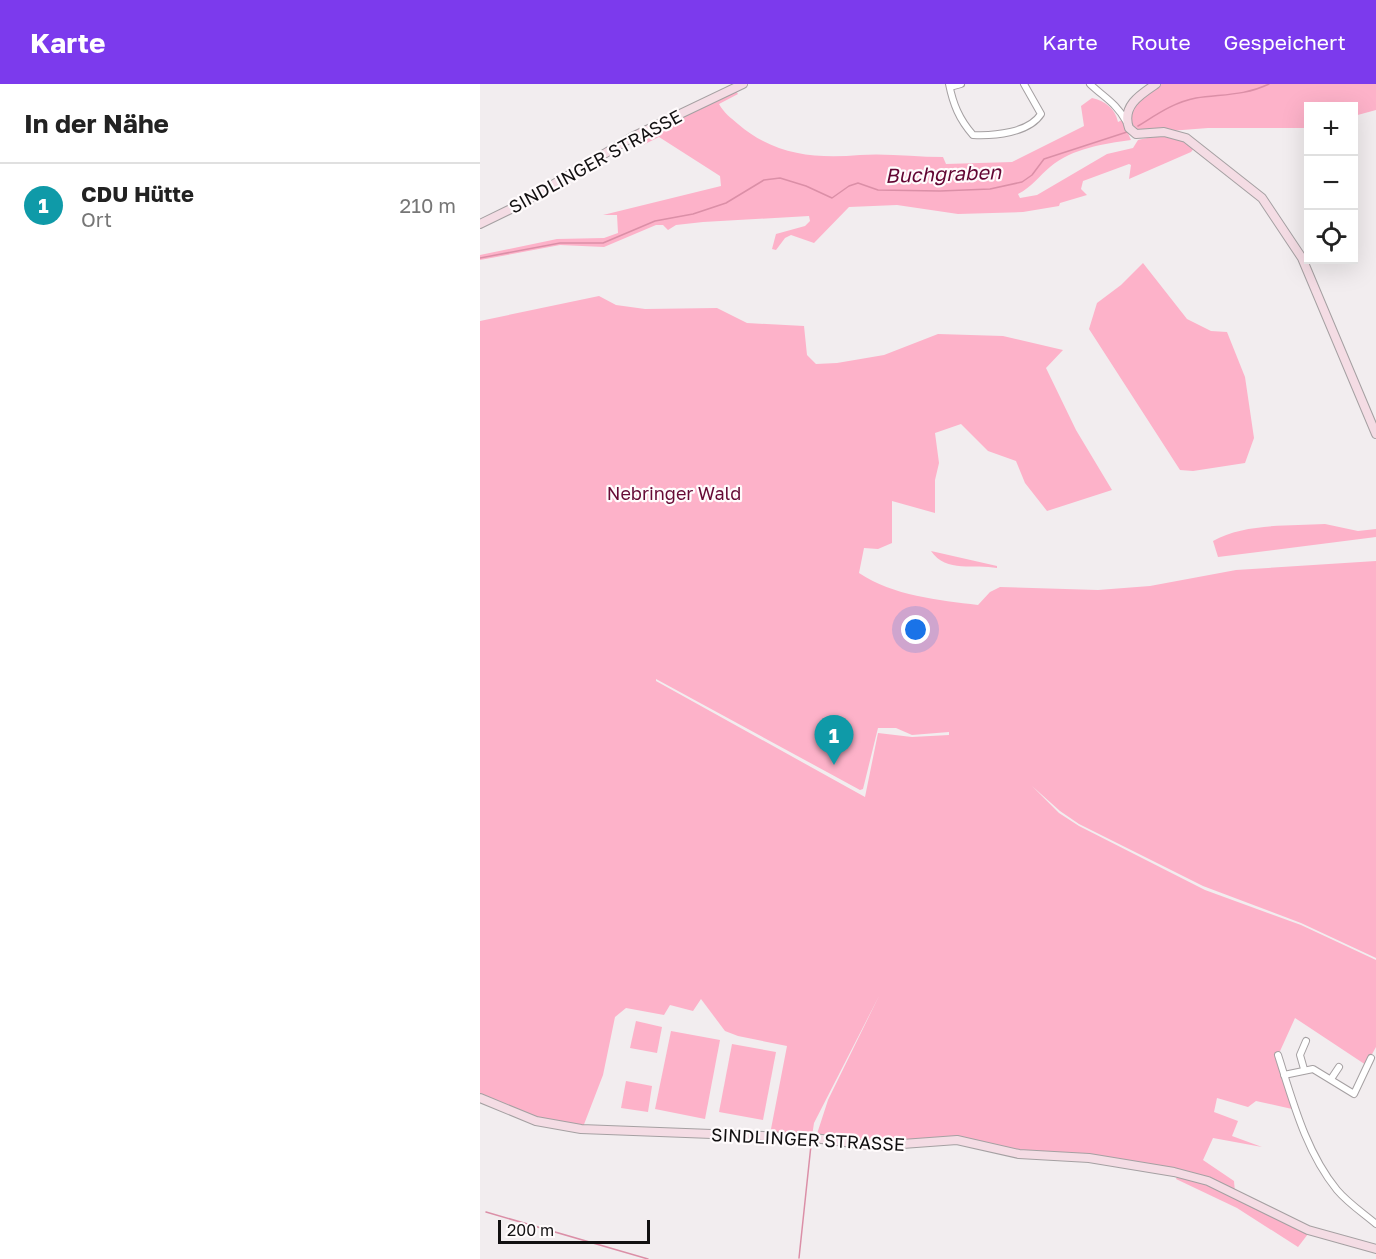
<!DOCTYPE html>
<html lang="de">
<meta charset="utf-8">
<style>
:root{--surface:#fff;--page:#f6f6f6;--text:#222;--muted:#767676;--line:#e0e0e0;--accent:#7c3aed}
body{margin:0;font-family:"Golos Text",sans-serif;background:var(--page);color:var(--text)}
.controls{position:absolute;right:18px;top:18px;display:grid;overflow:hidden;border-radius:0px;box-shadow:0 6px 24px #0002}
.controls button{width:54px;height:54px;display:grid;place-items:center;padding:0;border:0;border-bottom:2px solid var(--line);background:var(--surface);color:var(--text);font:30px sans-serif}
.scale{position:absolute;left:18px;bottom:15px;width:152px;box-sizing:border-box;padding-left:6px;border:3px solid #121011;border-top:0;font-size:16px;line-height:21px;white-space:nowrap;color:#121011;-webkit-text-stroke:4px #fffbfc;paint-order:stroke}
.you{position:absolute;left:436px;top:546px;width:21px;height:21px;margin:-15px;border:4px solid #fff;border-radius:50%;background:#1a73e8;box-shadow:0 0 0 9px #1a73e833}
.badge{display:grid;place-items:center;width:39px;height:39px;border-radius:50%;background:var(--accent);color:#fff;font-size:20px;font-weight:700}
.pin{position:absolute;translate:-50% -50px;filter:drop-shadow(0 2px 3px #0008)}
.pin::after{content:'';position:absolute;top:32px;width:21px;height:18px;background:inherit;clip-path:polygon(0 0,100% 0,50% 100%)}
.list{margin:0;padding:0;list-style:none}
h2{display:flex;justify-content:space-between;align-items:center;height:78px;margin:0;padding:0 24px;font-size:26px}
h2 small{font-size:20px;font-weight:400;color:var(--muted)}
.list li{display:grid;grid-template-columns:39px 1fr auto;gap:18px;align-items:center;box-sizing:border-box;height:84px;padding:0 24px;border-top:2px solid var(--line)}
.list b{display:block;font-size:22px;white-space:nowrap}
.list p{margin:0;font-size:20px;white-space:nowrap;color:var(--muted)}
.list em{font-size:20px;font-style:normal;color:var(--muted)}
.icon{flex:none;width:33px;height:33px;fill:none;stroke:currentColor;stroke-width:2;stroke-linecap:round;stroke-linejoin:round}
.map{position:relative;flex:none;width:896px;height:1175px;overflow:hidden}
header{display:flex;align-items:center;gap:36px;box-sizing:border-box;height:84px;padding:0 30px;background:var(--accent);color:#fff}
header strong{font-size:28px}
nav{display:flex;gap:33px;margin-inline-start:auto;font-size:21px}
main{display:flex}
aside{flex:1;background:var(--surface)}
.map>svg:first-child{display:block}
.green{fill:#fdb2c9;fill-rule:evenodd}
.lines{fill:none;stroke-linecap:round;stroke-linejoin:round}
.stream{stroke:#db8fa7;stroke-width:1.5}
.street-casing{stroke:#a5a0a2;stroke-width:8}
.secondary-casing{stroke:#a5a0a2;stroke-width:10}
.street{stroke:#fff;stroke-width:6}
.secondary{stroke:#f4dce4;stroke-width:8}
.labels{text-anchor:middle;dominant-baseline:central;stroke-width:4.5;stroke-linejoin:round;paint-order:stroke}
.street-label{font-size:18px;fill:#121011;stroke:#fffbfc}
.park-label{font-size:18px;fill:#660a35;stroke:#fffbfc}
.water-label{font-size:20px;font-style:italic;fill:#620532;stroke:#fffbfc}
</style>
<header>
<strong>Karte</strong>
<nav><a>Karte</a><a>Route</a><a>Gespeichert</a></nav>
</header>
<main>
<aside>
<h2>In der Nähe<small></small></h2>
<ul class="list">
<li><span class="badge" style="background:#0f9aa8">1</span><div><b>CDU Hütte</b><p>Ort</p></div><em>210 m</em></li>
</ul>
</aside>
<div class="map">
<svg width="896" height="1175" viewBox="0 0 896 1175">
<rect width="100%" height="100%" fill="#f2edef"/>
<g class="green">
<path d="M680 0H896V26L874 32V22H828V43L825 44H728L664 49 654 45 650 38 652 22Z"/>
<path d="M256 7 258 10 239 20C244 29 251 34 258 40 294 71 335 75 380 71 407 69 436 73 463 73L466 80 532 78 604 42 601 22 612 14C625 17 635 24 638 38L642 36 651 56C623 60 593 64 570 83 559 92 552 103 538 110L540 114 557 111 627 70 653 64 658 56C681 50 695 51 715 63L711 68 649 95 651 81 649 80 603 97 601 105 607 111 580 119 579 122 543 128 478 130 417 121 369 123 334 159 311 151 305 154 296 166 292 165 296 150 325 142 330 137 329 132 223 138 196 141 188 146 183 141H176L124 163 80 161 0 176V171L77 155 124 154 138 149 137 131H123L241 102 240 92 179 53 163 61 159 53Z"/>
<path d="M663 179 707 235 731 247 747 248 765 293 774 354 765 379 713 387 700 386 609 245 617 219 641 201Z"/>
<path d="M119 212 136 221 165 225 237 224 267 239 324 242 327 271 336 280 357 279 404 271 458 250 523 252 583 266 566 284 596 346 632 406 567 427 545 399 536 377 508 367 481 340 455 349 459 379 455 396V429L412 417V459L398 465 384 464 379 489C413 512 459 516 498 521L510 508 520 503 618 506 670 502 756 486 896 477V874L821 839 723 802 599 740 580 727 552 702 579 729 599 742 725 806 821 841 896 876V963L886 981 815 934 796 976 812 1025 776 1017 768 1023 737 1014 734 1028 758 1037 752 1052 782 1063 733 1054 723 1076 754 1097 755 1108 704 1088 540 1068 488 1055 395 1060 336 1053 348 1016 399 912 334 1039 332 1052 296 1051 291 1045 307 962 258 952 245 947 221 915 213 927 190 921 184 931 146 924 135 933 123 991 103 1043 68 1037 0 1011V237ZM176 595 380 706 383 705 398 644H416L432 651 469 648V651L432 653 398 649 385 713 176 597Z"/>
<path d="M845 440 878 447 896 445V453L738 473 733 457C764 439 810 442 845 440Z"/>
<path d="M451 467 517 482V484C495 480 466 489 451 467Z"/>
<path d="M156 937 182 943 177 969 150 964Z"/>
<path d="M191 947 240 956 225 1035 175 1025Z"/>
<path d="M252 960 296 968 283 1036 239 1028Z"/>
<path d="M146 997 172 1002 168 1028 141 1024Z"/>
<path d="M698 1091 715 1095 828 1150 818 1163 757 1124 696 1095Z"/>
</g>
<g class="lines">
<g class="stream">
<path d="M658 42C676 31 694 18 716 14 742 10 764 12 789 0"/>
<path d="M0 174 80 159H123L175 137 213 130 246 119 284 96 300 94 326 102 352 114 369 102 378 99 398 106 460 107 510 105 542 98 552 91 564 75 647 48"/>
<path d="M6 1128 168 1175"/>
<path d="M319 1174 331 1061"/>
</g>
<g class="street-casing">
<g id="street">
<path d="M469 0C473 20 479 35 493 51 514 52 549 49 561 30L544 0"/>
<path d="M610 0C625 14 636 19 646 37"/>
<path d="M470 3 481 0"/>
<path d="M798 971C813 1018 826 1068 857 1106 868 1119 883 1129 896 1140"/>
<path d="M824 985 820 971 826 957"/>
<path d="M804 991 833 985 874 1010 891 974"/>
<path d="M851 995 859 983"/>
</g>
</g>
<g class="secondary-casing">
<g id="secondary">
<path d="M676 0C661 10 641 22 649 44L656 50 684 48 706 54 782 114 822 174 896 350"/>
<path d="M0 140 39 121 154 52 263 0"/>
<path d="M0 1014 56 1037 101 1045 334 1054 395 1062 477 1056 539 1070 609 1074 694 1088 728 1097 828 1146 896 1165"/>
</g>
</g>
<use href="#street" class="street"/>
<use href="#secondary" class="secondary"/>
</g>
<g class="labels">
<g class="street-label">
<text transform="translate(115 77) rotate(-29)">SINDLINGER STRASSE</text>
<text transform="translate(328 1055) rotate(3)">SINDLINGER STRASSE</text>
</g>
<g class="park-label">
<text x="194" y="409">Nebringer Wald</text>
</g>
<g class="water-label">
<text transform="translate(463 89) rotate(-2)">Buchgraben</text>
</g>
</g>
</svg>
<div class="controls">
<button>+</button>
<button>−</button>
<button><svg class="icon" aria-label="locate" viewBox="0 0 24 24"><circle cx="12" cy="12" r="6"/><path d="M12 2v4M12 18v4M2 12h4M18 12h4"/></svg></button>
</div>
<div class="scale">200 m</div>
<div class="you"></div>
<div class="pin badge" style="left:354px;top:681px;background:#0f9aa8">1</div>
</div>
</main>
